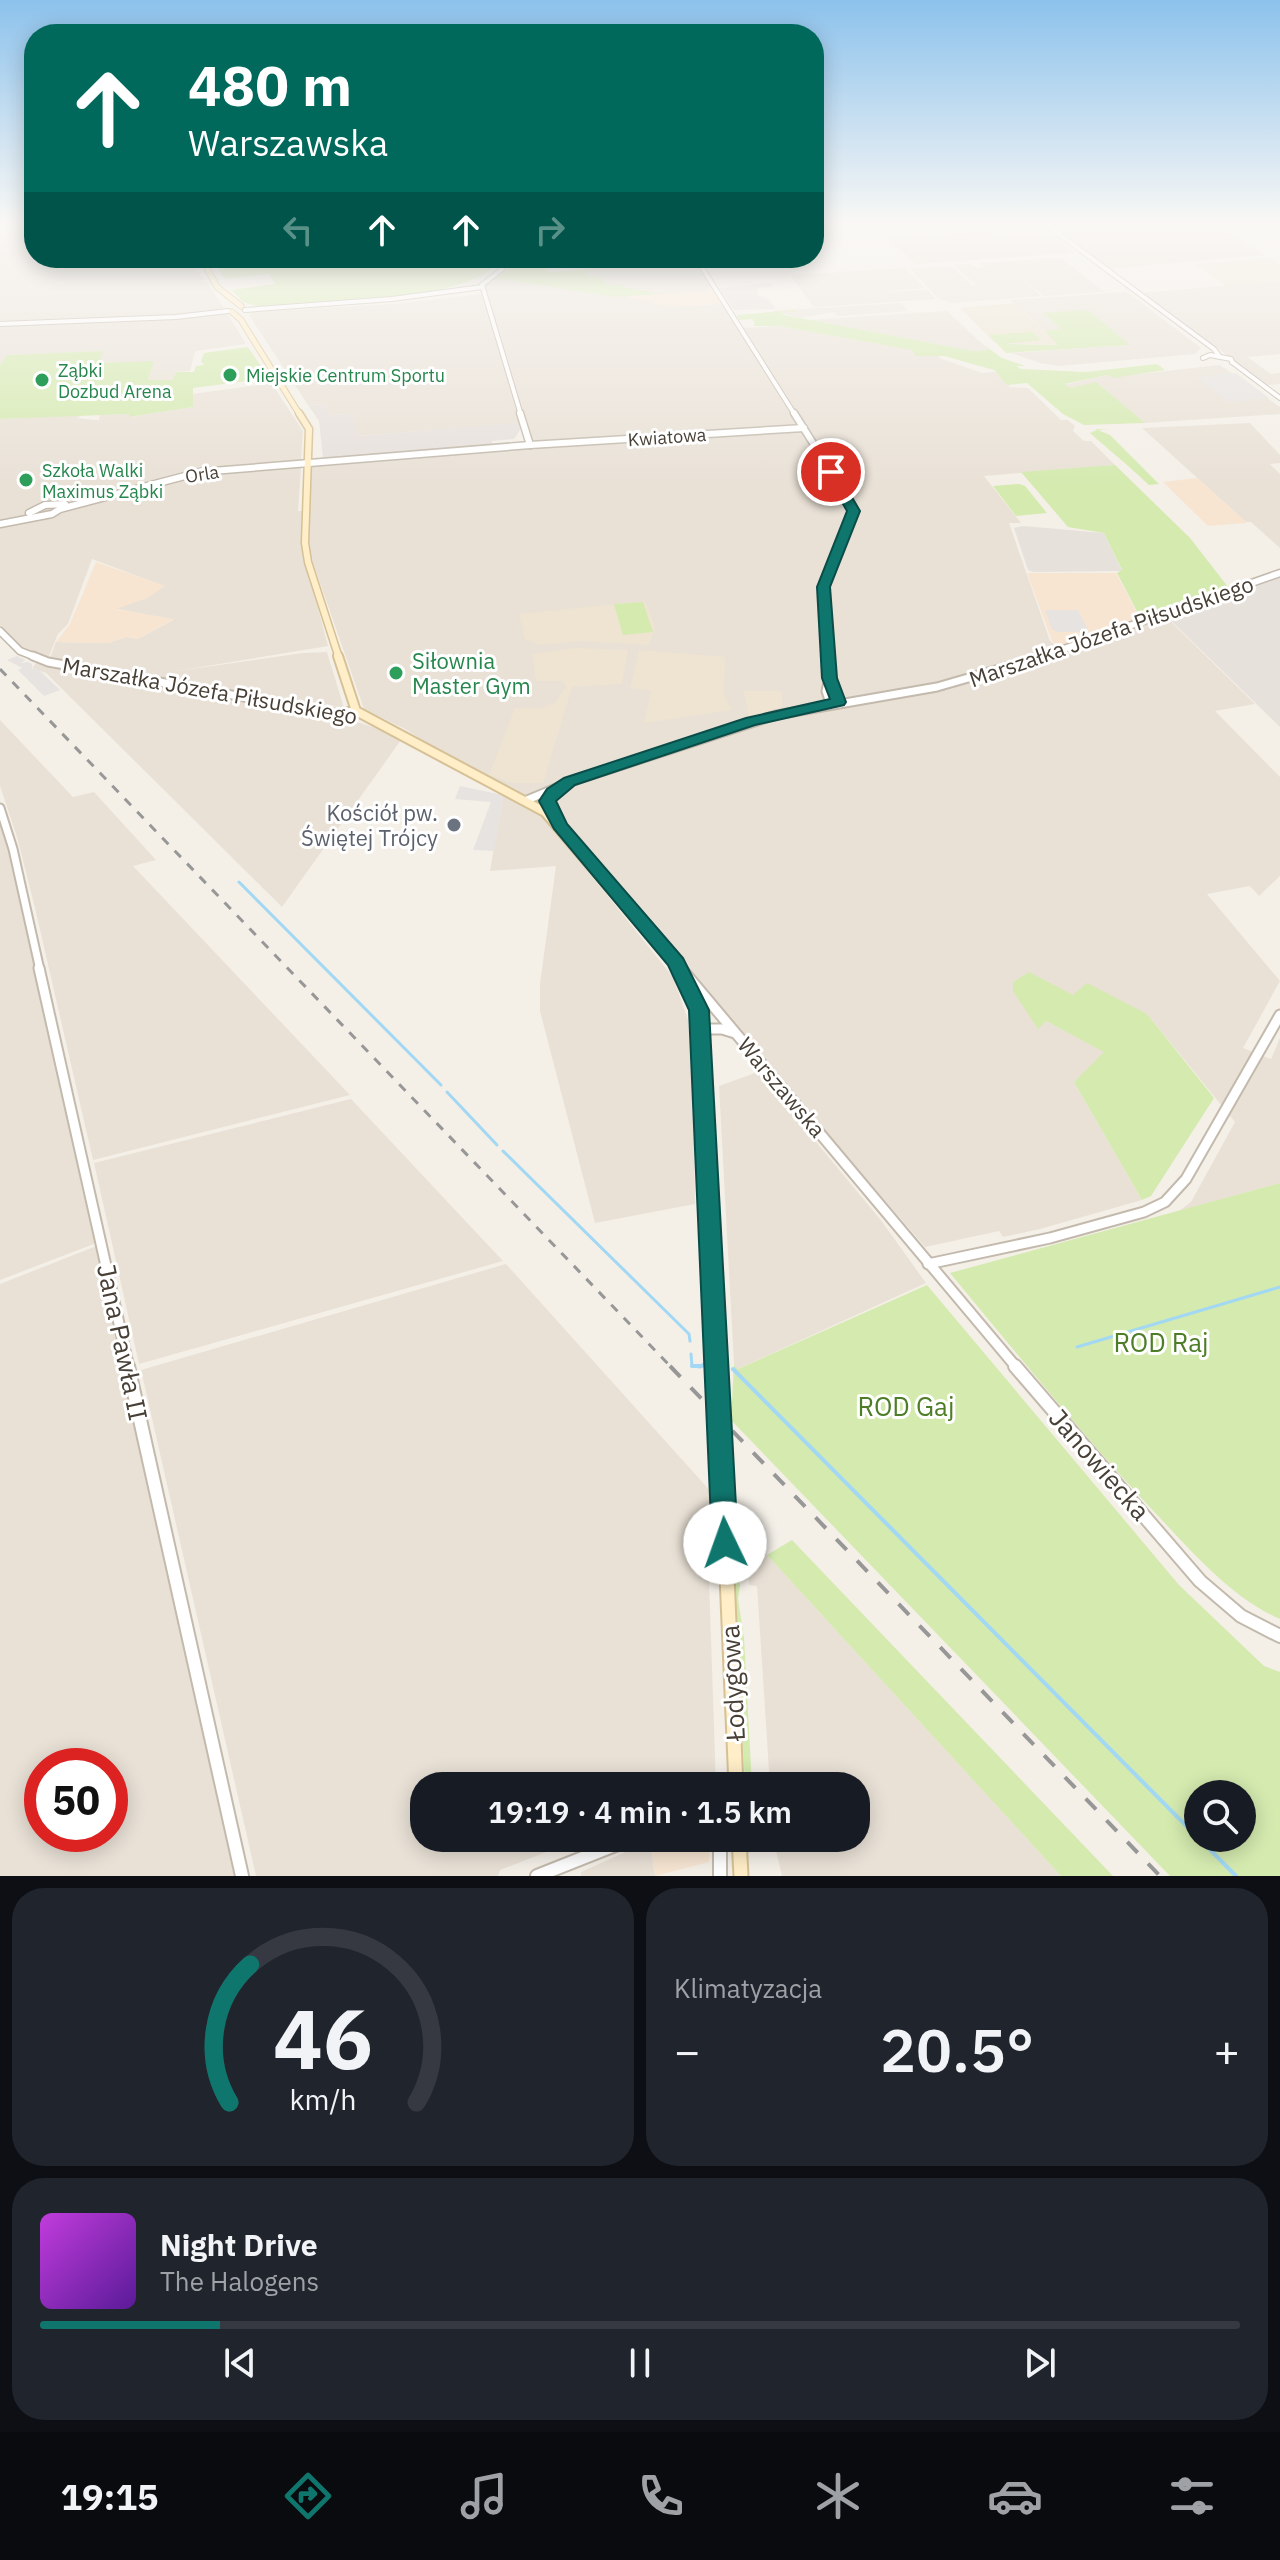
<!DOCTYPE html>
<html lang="pl">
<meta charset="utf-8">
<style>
:root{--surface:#171b24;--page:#20242c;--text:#f1f3f6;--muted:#9ea1a6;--line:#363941;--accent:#0f766e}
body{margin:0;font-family:"IBM Plex Sans",sans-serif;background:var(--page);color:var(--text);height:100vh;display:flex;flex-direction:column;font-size:30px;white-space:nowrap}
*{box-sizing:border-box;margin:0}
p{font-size:26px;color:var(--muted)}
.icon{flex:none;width:44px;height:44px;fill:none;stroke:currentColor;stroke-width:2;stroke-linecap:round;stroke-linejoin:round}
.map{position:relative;height:1876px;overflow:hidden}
.panel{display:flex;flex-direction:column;gap:12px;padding:12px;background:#0d0f14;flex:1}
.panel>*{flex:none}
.guide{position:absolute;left:24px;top:24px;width:800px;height:244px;border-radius:32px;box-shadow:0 4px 20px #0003;background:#00695c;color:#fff;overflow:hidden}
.buttons{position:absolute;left:1184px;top:1780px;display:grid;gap:16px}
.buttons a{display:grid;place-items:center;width:72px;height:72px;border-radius:50%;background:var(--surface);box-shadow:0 4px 20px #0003;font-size:40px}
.speed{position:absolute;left:24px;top:1748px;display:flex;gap:16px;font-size:40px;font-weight:700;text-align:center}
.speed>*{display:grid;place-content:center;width:104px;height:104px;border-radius:50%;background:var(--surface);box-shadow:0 4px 20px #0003;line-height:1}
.speed .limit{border:12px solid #d22;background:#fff;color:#111}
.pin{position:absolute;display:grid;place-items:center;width:68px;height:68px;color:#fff;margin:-34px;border:4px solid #fff;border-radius:50%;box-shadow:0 2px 8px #0007}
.me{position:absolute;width:88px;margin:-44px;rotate:357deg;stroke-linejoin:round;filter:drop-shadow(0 0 6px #0008)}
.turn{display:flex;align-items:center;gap:28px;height:168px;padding:0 32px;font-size:36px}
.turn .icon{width:104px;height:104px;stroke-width:2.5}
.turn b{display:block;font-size:56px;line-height:68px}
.lanes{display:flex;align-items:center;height:76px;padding:0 32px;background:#0003;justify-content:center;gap:40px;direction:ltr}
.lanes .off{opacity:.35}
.big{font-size:60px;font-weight:600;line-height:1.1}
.panel .widget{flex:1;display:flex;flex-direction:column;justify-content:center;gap:12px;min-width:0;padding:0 28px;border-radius:32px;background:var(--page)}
.panel .dial{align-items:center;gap:0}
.dial svg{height:208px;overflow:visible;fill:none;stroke:var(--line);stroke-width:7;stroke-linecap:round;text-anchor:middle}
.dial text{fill:var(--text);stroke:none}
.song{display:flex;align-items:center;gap:24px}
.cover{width:96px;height:96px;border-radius:12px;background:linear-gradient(135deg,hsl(290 70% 55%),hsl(270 70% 35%))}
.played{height:8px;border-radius:4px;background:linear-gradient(90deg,var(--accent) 15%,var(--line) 15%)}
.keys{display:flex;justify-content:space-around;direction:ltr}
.heat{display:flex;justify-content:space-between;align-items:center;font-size:44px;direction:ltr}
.panel .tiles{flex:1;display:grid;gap:12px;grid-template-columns:1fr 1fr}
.widget:last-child{grid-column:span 2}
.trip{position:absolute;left:410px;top:1772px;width:460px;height:80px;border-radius:32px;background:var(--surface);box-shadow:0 4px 20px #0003;font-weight:600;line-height:80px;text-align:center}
.dock{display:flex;height:128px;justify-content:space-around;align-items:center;background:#090b0e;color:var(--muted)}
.dock .icon{width:56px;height:56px}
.dock .on{color:var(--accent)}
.dock b{font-size:36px;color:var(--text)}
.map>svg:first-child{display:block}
</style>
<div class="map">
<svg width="1280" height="1876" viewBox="0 0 1280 1876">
<rect width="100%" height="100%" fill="#f4f0e8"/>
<g fill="#e9e1d6" fill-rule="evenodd">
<polygon points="0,223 34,223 34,258 188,258 197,272 201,272 199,275 205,279 202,281 207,283 224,308 188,318 227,313 246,344 195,351 190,371 176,372 172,380 148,381 153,362 98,363 102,351 7,355 0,365 0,235 29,231 28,226 11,230 0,228"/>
<polygon points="953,223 1035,223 1039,226 989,230 996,235 1053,236 1075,253 915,264 887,238 975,232"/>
<polygon points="1049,223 1212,223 1280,264 1265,255 1106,269"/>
<polygon points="599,258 694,258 713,286 709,287 711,291 662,294 606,284 590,277 585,269 604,268"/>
<polygon points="1061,258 1104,292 1044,296 1022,278 1041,296 953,303 939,299 910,269 951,266 973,286 976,285 954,265 971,264 976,268 985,267 981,263"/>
<polygon points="905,268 925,288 880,292 927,290 936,299 814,307 790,275"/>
<polygon points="490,278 635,297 668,307 721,304 758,357 741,328 779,326 940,355 939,358 982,373 995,372 1010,387 1028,388 1061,420 1068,420 1075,426 1073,431 1084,441 1091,441 1115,465 984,476 1021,523 1009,523 1050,641 1062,650 1164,615 1255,704 1215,711 1280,777 1280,876 1259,896 1250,886 1207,894 1280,981 1243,1048 1271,1059 1280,1038 1280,1183 1179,1211 1191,1202 1235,1122 1147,1014 1073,995 1039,1028 1046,1021 1105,1052 1074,1082 1142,1200 1040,1229 1003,1237 999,1231 925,1247 649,926 546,811 527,799 474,775 407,730 364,709 309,551 310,464 531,447 524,423 356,436 353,414 329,415 325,404 308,405 249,315 255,312 395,304 483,294 476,286"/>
<polygon points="1280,281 1280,354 1247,357 1271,374 1280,373 1280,384 1268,385 1142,293"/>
<polygon points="1127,292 1201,348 1195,354 1058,366 1040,363 1012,353 1129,345 1044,314 1062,330 1045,331 1011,300"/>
<polygon points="901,303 908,311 837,316 834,312 801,318 772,311"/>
<polygon points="947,311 989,350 973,351 809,320"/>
<polygon points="1220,365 1280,407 1280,414 1145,423 1096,383 1070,388 1064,385 1126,371 1131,375"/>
<polygon points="268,384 272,384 303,431 301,460 294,463 301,469 298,511 305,511 304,555 328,646 177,671 303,653 327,652 344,708 151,680 348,719 391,733 401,740 282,907 46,673 32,668 38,661 49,661 56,642 108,643 127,637 138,639 173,620 113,608 147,598 164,586 92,559 68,624 58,634 47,661 17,647 0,630 0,419 78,415 80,417 76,418 95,420 99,420 100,415 130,414 130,417 193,407 192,394"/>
<polygon points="1250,423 1280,455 1280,463 1270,464 1280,474 1280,548 1251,522 1246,522 1142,428"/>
<polygon points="0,720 73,797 94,792 156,860 133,866 350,1095 93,1160 35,908 17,837 0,786"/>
<polygon points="511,793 535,808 549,823 673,977 688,1020 693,1080 695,1204 595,1223 540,1011 540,984 556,866 490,871 503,796"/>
<polygon points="0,813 12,849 99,1242 0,1280"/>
<polygon points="758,1072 880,1219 926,1283 738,1369 734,1364 719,1086"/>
<polygon points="351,1099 503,1261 139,1364 94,1163"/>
<path d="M99 1245 240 1876H0V1284ZM42 1766H110V1834H42Z"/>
<polygon points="506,1264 713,1494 708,1550 716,1786 424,1786 424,1838 582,1838 500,1870 498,1876 256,1876 141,1370"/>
<polygon points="750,1536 767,1555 1061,1876 782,1876 773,1838 856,1838 856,1786 770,1786 757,1586 749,1585 746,1542"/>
<polygon points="650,1841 655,1876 581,1876 581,1872"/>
</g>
<g fill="#f7e5d2">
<polygon points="713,291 721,304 668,307 626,296"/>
<polygon points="1197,478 1246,522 1246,523 1208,526 1163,482"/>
<polygon points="96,562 165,586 147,598 116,609 174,619 138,639 127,637 108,643 56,642 70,624"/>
<polygon points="1027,573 1116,573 1142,622 1062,649 1052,641"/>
<polygon points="657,1838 709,1838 709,1862 655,1876 650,1841"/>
</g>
<g fill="#e7e1dc">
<polygon points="771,283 773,287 757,288 758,295 769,300 776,309 734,310 719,288"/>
<polygon points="325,404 329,415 353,414 357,436 519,423 520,430 514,439 492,441 492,446 323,458 319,421 308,405"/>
<polygon points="1023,526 1104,533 1122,571 1033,572 1028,570 1014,528"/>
<polygon points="1280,576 1280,727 1165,615"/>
</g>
<g fill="#eee4d1">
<polygon points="1270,258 1280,264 1280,281 1226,286 1194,264"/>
<polygon points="1014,303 1060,345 995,343 960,308"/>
<polygon points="645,601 655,627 649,645 581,641 540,645 525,639 519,614"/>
<polygon points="574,648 628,650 622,684 572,687 543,783 513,783 489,775 515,708 541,708 555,703 566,687 563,681 536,681 532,654"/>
<polygon points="639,650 725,657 724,693 731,710 644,723 651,691 630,688"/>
<polygon points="744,691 782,691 782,707 749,717"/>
</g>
<g fill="#d4eaaf" fill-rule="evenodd">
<path d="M211 258H466L495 265C464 302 307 303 258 306L243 302 232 290 275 284 269 274 225 279Z"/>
<polygon points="542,265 549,272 604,268 586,270 590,277 602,276 606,284 617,286 624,283 624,287 662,294 616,297 494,278 505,267 503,272 510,266"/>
<polygon points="795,310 796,312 781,311 784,315 973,351 988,350 984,345 1002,358 1025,366 1016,366 1021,369 1086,372 1157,364 1165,370 1113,378 1108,375 1065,384 1070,388 1096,382 1145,423 1084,425 1063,414 1027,383 1007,385 994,370 944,356 916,356 912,350 779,326 753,326 755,324 752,319 739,320 737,315"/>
<polygon points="1088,310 1130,345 1006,353 989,335 1032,332 1041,340 1004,344 1058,345 1045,331 1061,329 1043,313"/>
<polygon points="248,347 269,378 193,388 193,407 129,417 129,414 0,419 0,365 7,355 103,351 99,363 154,361 148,380 172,380 176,372 194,372 196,366 204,365 201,361 204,353"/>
<path d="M1095 429H1110L1098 430 1110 435 1159 484 1149 485C1127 464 1109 450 1090 433L1097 430Z"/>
<polygon points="1115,465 1190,538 1228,587 1141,619 1117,573 1122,570 1104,533 1068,527 1021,472"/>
<polygon points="1019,484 1025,486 1047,513 1016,516 993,486"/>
<polygon points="643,602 653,632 623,635 614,604"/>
<polygon points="1029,972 1073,995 1087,983 1147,1014 1214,1098 1151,1196 1142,1200 1074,1082 1104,1052 1046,1021 1038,1029 1013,991 1013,982"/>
<path d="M1280 1183V1619C1232 1598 1195 1555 1160 1518 1086 1440 1019 1356 950 1273Z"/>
<path d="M927 1285 1179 1585 1264 1666 1280 1672V1876H1170L731 1420 734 1364 738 1369ZM1198 1794H1242V1838H1198Z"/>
<polygon points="792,1540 1113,1876 1061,1876 767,1555"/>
<polygon points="734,1570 740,1585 738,1599 744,1638 752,1786 745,1785"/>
</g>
<g fill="#e6e3e0">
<polygon points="1236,373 1269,398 1229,402 1197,377"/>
<polygon points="1045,610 1078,610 1089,632 1058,632 1052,629"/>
<polygon points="17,656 25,660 21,663 28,662 32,664 32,669 37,668 60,690 44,696 18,670 22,668 7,660"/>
<polygon points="460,786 503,795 494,851 473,850 491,802 455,799"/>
</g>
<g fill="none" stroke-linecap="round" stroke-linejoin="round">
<g stroke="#a2d8f3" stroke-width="3">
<polyline points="239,882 441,1085"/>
<polyline points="447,1092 497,1145"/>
<polyline points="503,1151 689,1334 690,1341"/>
<polyline points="1077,1347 1280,1287"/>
<polyline points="691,1354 692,1366 700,1367 705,1363"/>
</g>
<g stroke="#a2d8f3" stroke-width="4">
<polyline points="692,1366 702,1366"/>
<polyline points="733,1369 1236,1876"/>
</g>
<defs>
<g id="tertiary-far4">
<polyline points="1044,223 1214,349 1220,357"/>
<polyline points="696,258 795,415"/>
<polyline points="482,285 521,415"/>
<polyline points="482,285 502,269 500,258"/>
<polyline points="245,310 392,299 482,287"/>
<polyline points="0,324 176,317 228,311"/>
<polyline points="1203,358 1210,355 1231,359 1232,362"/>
<polyline points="1232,362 1280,398"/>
</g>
<g id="tertiary-far3">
<polyline points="520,413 530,445"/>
<polyline points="794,413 854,508 824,587 828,658"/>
<polyline points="530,445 804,428"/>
<polyline points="29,513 45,505 65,504"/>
<polyline points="0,524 52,514 60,509 200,472 530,445"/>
<polyline points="0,631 20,651 38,658"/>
<polyline points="1038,658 1280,573"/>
</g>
<g id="tertiary-far2">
<polyline points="33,656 48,662 333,713 356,711"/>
<polyline points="828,656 829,678 838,702"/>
<polyline points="829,678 826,691 830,703"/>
<polyline points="557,789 548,801 560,826"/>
<polyline points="527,800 570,782 776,715 937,687 1044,656"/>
<polyline points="0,808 13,849 40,970"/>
<polyline points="680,966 683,970"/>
</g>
<g id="tertiary-far1">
<polyline points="39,968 129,1368"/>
<polyline points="681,968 1017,1368"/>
<polyline points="701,1029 722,1029 735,1033"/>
<polyline points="928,1264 1050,1238 1144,1212 1165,1202 1186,1179 1280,1015"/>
</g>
<g id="tertiary">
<polyline points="128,1366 242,1876"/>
<polyline points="1015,1366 1200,1581 1241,1616 1280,1636"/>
<polyline points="720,1838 720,1876"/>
<polyline points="537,1876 633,1838"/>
</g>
<g id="secondary-far4">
<polyline points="202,259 217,287 241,306"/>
<polyline points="232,312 241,320 300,415"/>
</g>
<polyline id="secondary-far3" points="299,413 309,429 305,543 308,562 339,658"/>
<polyline id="secondary-far2" points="338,656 356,711 545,812 680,970"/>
<polyline id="secondary-far1" points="679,968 699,1010 718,1368"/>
<g id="secondary">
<polyline points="718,1366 736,1786"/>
<polyline points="739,1838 741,1876"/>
</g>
</defs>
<use href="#tertiary-far4" stroke="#c3baad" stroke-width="6"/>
<use href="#tertiary-far3" stroke="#c3baad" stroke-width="9"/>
<use href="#tertiary-far2" stroke="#c3baad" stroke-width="11"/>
<use href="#tertiary-far1" stroke="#c3baad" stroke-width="13"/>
<use href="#tertiary" stroke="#c3baad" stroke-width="16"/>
<use href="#secondary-far4" stroke="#d6c196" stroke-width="7"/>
<use href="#secondary-far3" stroke="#d6c196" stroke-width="9"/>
<use href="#secondary-far2" stroke="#d6c196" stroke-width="12"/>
<use href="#secondary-far1" stroke="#d6c196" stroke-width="14"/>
<use href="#secondary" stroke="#d6c196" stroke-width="17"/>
<use href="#tertiary-far4" stroke="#fff" stroke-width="4"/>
<use href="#tertiary-far3" stroke="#fff" stroke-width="6"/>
<use href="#tertiary-far2" stroke="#fff" stroke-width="7"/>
<use href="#tertiary-far1" stroke="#fff" stroke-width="9"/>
<use href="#tertiary" stroke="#fff" stroke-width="12"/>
<use href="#secondary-far4" stroke="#ffeec7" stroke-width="5"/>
<use href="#secondary-far3" stroke="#ffeec7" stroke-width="6"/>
<use href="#secondary-far2" stroke="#ffeec7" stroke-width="8"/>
<use href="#secondary-far1" stroke="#ffeec7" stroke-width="10"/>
<use href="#secondary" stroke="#ffeec7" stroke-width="13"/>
<polyline stroke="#979797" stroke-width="3" stroke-dasharray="9 9" stroke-linecap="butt" points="0,669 672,1368"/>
<polyline stroke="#979797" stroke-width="4" stroke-dasharray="15 15" stroke-linecap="butt" points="670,1366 1160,1876"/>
</g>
<linearGradient id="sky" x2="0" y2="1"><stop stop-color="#8cc2ec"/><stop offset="0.46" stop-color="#faf8f5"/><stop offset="1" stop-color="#faf8f5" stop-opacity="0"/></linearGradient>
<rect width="1280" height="486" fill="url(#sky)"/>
<polygon fill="#0f766e" stroke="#0a4d48" stroke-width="2" points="831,468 837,472 860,511 830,587 837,678 846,702 844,705 755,725 575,785 556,801 567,824 683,958 709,1010 738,1543 735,1551 725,1555 716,1551 712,1543 689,1010 668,965 554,829 539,801 547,789 564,778 746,718 830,699 822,678 817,587 847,511 825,472"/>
<g fill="#2e9e5b" stroke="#fff" stroke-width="3">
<circle cx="230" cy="375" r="8"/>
<circle cx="42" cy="380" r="8"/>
<circle cx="26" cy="480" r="8"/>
<circle cx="396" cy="673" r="8"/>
</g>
<circle fill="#6b7280" stroke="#fff" stroke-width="3" cx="454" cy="825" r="8"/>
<g text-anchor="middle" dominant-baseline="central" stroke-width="6" stroke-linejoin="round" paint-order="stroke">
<g font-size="18" fill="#27864d" stroke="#fff" text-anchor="start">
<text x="58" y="370">Ząbki<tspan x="58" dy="21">Dozbud Arena</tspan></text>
<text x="246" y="375">Miejskie Centrum Sportu</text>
<text x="42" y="470">Szkoła Walki<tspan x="42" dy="21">Maximus Ząbki</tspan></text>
</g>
<g font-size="18" fill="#484036" stroke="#fff">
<text transform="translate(667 437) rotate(-4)">Kwiatowa</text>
<text transform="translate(202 474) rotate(-9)">Orla</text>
</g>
<g font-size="22" fill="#484036" stroke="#fff">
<text transform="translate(1111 631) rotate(-19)">Marszałka Józefa Piłsudskiego</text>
<text transform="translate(210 690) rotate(10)">Marszałka Józefa Piłsudskiego</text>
<text transform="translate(782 1087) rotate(50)">Warszawska</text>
</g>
<g font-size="22" fill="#27864d" stroke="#fff" text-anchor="start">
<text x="412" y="660">Siłownia<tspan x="412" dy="25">Master Gym</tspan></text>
</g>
<g font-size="22" fill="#5b616d" stroke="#fff" text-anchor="end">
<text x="438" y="812">Kościół pw.<tspan x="438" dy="25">Świętej Trójcy</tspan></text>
</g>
<g font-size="26" fill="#484036" stroke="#fff">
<text transform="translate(123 1342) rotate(78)">Jana Pawła II</text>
<text transform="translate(1100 1464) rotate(49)">Janowiecka</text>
<text transform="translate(732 1683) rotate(-93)">Łodygowa</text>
</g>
<g font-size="26" fill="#4d7d26" stroke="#fff">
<text x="1161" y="1342">ROD Raj</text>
<text x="906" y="1406">ROD Gaj</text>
</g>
</g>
</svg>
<div class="buttons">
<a><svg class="icon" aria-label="search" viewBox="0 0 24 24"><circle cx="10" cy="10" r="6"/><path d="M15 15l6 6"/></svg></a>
</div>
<div class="speed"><div class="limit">50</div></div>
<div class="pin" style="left:831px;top:472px;background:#d93025"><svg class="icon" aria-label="arrive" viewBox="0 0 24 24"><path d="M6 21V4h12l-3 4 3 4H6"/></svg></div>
<svg class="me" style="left:725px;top:1543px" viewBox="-20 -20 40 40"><circle r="19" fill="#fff"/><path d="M0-13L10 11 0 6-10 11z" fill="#0f766e"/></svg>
<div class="trip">19:19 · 4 min · 1.5 km</div>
<div class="guide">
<div class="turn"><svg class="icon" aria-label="ahead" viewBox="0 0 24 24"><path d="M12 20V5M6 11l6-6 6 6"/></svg><div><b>480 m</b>Warszawska</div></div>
<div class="lanes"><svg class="icon off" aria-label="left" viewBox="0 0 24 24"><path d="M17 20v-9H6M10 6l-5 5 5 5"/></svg><svg class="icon" aria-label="ahead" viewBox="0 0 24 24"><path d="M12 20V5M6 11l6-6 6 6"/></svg><svg class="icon" aria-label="ahead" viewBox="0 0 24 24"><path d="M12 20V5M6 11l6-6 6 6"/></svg><svg class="icon off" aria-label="right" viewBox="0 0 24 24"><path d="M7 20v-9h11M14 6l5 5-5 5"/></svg></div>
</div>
</div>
<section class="panel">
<div class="tiles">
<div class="widget dial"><svg viewBox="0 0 100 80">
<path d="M14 69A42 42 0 1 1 86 69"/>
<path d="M14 69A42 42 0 0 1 22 16" stroke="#0f766e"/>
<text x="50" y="56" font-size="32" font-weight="700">46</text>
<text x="50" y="72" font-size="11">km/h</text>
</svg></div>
<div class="widget"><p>Klimatyzacja</p>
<div class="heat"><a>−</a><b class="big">20.5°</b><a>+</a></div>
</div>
<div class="widget">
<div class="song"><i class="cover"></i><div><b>Night Drive</b><p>The Halogens</p></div></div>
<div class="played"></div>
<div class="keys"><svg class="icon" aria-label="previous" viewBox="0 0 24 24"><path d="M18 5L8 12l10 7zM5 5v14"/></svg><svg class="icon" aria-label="pause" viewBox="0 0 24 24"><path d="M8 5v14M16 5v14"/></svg><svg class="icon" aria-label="next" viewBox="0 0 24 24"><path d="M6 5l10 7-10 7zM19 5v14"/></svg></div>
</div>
</div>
</section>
<nav class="dock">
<b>19:15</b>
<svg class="icon on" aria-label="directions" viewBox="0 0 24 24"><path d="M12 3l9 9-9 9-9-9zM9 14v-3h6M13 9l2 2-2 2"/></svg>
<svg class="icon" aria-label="music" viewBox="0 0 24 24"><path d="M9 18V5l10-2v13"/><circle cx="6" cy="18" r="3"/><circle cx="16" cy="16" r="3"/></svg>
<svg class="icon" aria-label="phone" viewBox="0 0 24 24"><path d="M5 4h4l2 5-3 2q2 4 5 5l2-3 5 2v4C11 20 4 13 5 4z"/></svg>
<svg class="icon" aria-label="climate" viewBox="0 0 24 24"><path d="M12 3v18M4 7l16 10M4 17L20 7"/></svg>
<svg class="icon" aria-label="car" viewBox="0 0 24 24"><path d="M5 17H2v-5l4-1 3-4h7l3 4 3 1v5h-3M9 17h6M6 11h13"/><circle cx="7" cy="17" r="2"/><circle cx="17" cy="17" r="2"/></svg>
<svg class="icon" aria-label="filters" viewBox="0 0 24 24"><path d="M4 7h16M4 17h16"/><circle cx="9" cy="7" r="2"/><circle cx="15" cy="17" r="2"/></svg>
</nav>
